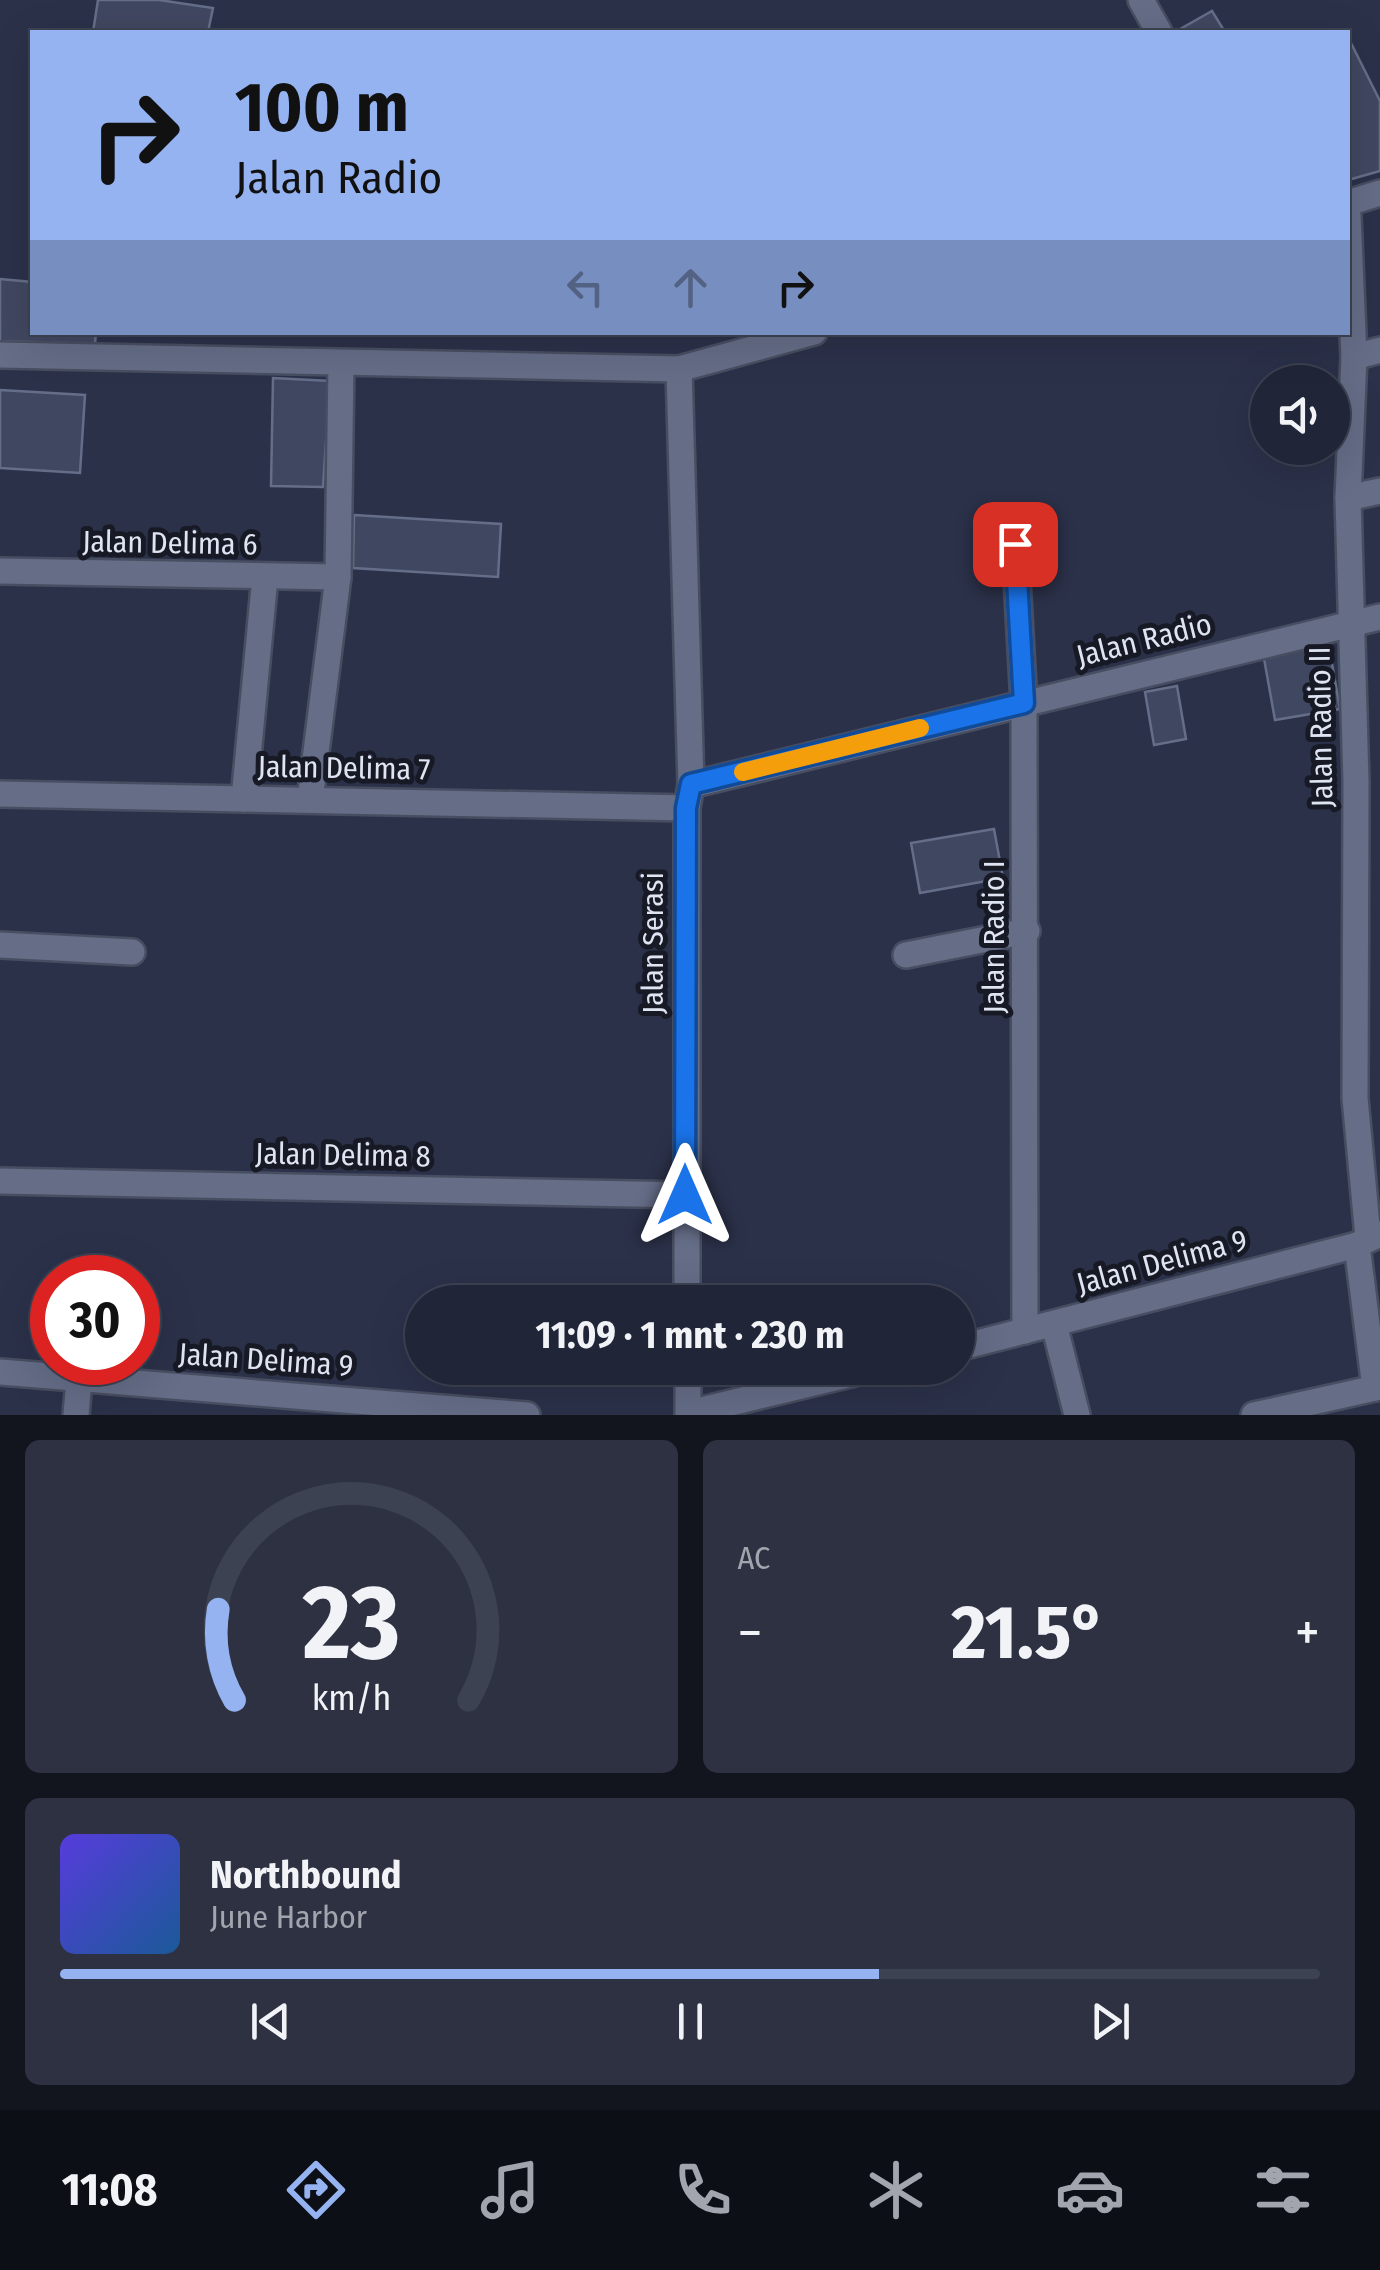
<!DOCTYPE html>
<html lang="id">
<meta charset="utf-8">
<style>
:root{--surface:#202537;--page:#2d3142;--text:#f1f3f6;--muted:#a2a5ad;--line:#3d4252;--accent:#95b2f1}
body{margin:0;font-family:"Fira Sans Condensed",sans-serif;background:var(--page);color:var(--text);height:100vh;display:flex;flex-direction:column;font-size:38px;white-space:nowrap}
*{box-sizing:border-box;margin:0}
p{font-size:32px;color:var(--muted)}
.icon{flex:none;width:55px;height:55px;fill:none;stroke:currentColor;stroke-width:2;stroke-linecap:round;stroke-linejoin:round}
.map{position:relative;height:1415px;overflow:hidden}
.sheet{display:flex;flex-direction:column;gap:25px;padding:25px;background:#12141e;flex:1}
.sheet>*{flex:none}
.hud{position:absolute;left:30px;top:30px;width:1320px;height:305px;border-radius:0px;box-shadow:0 10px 40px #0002,0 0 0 2px var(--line);background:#95b2f1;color:#111;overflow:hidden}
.controls{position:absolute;left:1250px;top:365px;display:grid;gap:20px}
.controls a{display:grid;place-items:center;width:100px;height:100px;border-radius:50%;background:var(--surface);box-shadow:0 10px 40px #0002,0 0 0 2px var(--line);font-size:50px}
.speed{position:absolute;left:30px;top:1255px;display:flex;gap:20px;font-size:50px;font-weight:700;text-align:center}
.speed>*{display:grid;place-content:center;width:130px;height:130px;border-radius:50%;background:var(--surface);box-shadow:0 10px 40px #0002,0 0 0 2px var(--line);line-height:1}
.speed .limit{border:15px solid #d22;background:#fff;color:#111}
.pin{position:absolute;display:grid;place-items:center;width:85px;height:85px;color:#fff;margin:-42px;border-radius:20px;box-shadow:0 5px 15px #0006}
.me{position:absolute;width:110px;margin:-55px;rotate:0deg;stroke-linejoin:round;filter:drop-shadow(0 0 8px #0008)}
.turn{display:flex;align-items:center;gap:35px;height:210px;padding:0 40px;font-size:45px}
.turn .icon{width:130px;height:130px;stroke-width:2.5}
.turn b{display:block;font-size:70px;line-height:85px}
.lanes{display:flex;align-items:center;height:95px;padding:0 40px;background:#0003;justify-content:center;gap:50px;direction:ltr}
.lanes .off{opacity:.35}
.big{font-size:75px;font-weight:700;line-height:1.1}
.sheet .widget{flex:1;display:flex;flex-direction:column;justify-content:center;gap:15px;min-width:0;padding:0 35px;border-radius:15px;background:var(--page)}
.sheet .dial{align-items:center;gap:0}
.dial svg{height:260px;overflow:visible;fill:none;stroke:var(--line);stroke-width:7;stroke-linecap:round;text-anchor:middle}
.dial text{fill:var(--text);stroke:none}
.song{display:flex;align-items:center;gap:30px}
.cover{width:120px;height:120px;border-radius:15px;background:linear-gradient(135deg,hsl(250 70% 55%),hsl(210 70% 35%))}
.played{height:10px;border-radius:5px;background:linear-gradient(90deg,var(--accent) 65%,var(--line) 65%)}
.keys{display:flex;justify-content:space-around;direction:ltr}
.heat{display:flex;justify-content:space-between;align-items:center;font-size:55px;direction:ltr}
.sheet .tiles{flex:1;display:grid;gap:25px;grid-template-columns:1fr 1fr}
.widget:last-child{grid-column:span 2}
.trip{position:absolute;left:405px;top:1285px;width:570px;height:100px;border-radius:50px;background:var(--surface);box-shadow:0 10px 40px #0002,0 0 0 2px var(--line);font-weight:700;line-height:100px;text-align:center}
.dock{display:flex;height:160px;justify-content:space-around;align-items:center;background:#0d0f16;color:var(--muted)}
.dock .icon{width:70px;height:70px}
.dock .selected{color:var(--accent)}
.dock b{font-size:45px;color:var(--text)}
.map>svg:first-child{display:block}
</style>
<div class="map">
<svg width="1380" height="1415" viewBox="0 0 1380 1415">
<rect width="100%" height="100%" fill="#2b3149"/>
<g fill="#404760" stroke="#656e88" stroke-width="2.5">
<polygon points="98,0 159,0 213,8 208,32 93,32"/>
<polygon points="1212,11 1225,32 1175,32"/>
<polygon points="1352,45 1380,101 1380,171 1348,180 1348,47"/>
<polygon points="0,279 32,282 32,332 96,332 95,344 0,341"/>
<polygon points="273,378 330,381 323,487 271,486"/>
<polygon points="0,390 85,395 80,473 0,468"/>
<polygon points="354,515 501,524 498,577 353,568"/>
<polygon points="1328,641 1340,709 1275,720 1263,653"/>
<polygon points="1177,686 1186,739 1154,745 1145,692"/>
<polygon points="994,829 1003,878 920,893 911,843"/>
</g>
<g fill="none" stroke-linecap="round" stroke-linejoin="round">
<defs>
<g id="street">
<polyline points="1141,0 1159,32"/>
<polyline points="1348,203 1380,193"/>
<polyline points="1348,215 1354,357 1348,498 1356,782 1355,1098 1368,1237"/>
<polyline points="0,355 679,369 814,332"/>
<polyline points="1354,357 1380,350"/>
<polyline points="679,369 691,785 687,808 687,1302"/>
<polyline points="1348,498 1380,491"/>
<polyline points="1015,544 1024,703 1025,1331"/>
<polyline points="0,571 338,577"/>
<polyline points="691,785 1380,617"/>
<polyline points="0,794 687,808"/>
<polyline points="244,799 265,577"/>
<polyline points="310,800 338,577 341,363"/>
<polyline points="0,945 132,952"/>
<polyline points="906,955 1027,931"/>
<polyline points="0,1181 685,1195"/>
<polyline points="1357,1245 1375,1388"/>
<polyline points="1054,1324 1077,1415"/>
<polyline points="958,1348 1357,1245 1380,1234"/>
<polyline points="688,1368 688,1415"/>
<polyline points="0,1372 527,1415"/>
<polyline points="689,1413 876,1368"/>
<polyline points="76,1415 79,1380"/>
<polyline points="1254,1415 1380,1387"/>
</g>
</defs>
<use href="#street" stroke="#484e61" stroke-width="30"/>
<use href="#street" stroke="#656d87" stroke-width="25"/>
</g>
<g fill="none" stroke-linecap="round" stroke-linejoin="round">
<defs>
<polyline id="route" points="685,1195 686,808 691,784 1024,703 1015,544"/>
</defs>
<use href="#route" stroke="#114b97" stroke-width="25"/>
<use href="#route" stroke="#1a73e8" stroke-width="18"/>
<polyline stroke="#f59e0b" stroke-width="18" points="743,772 920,728"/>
</g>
<g text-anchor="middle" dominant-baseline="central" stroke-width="10" stroke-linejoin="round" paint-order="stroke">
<g font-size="30" fill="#dfe4f3" stroke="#171a25">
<text transform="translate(170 543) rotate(1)">Jalan Delima 6</text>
<text transform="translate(1144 640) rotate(-14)">Jalan Radio</text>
<text transform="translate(1321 727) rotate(-91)">Jalan Radio II</text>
<text transform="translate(344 768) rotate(1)">Jalan Delima 7</text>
<text transform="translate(994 937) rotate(-90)">Jalan Radio I</text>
<text transform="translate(653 943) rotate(-90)">Jalan Serasi</text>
<text transform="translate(343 1155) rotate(1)">Jalan Delima 8</text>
<text transform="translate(1162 1262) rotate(-15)">Jalan Delima 9</text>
<text transform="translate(266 1360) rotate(4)">Jalan Delima 9</text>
</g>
</g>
</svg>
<div class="controls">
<a><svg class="icon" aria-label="sound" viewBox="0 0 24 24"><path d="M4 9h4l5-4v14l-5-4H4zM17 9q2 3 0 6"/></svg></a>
</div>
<div class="speed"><div class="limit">30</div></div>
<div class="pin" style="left:1015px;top:544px;background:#d93025"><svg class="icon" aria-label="arrive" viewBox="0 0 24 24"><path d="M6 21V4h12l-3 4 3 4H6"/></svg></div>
<svg class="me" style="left:685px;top:1195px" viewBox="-20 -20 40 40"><path d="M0-17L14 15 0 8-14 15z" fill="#1a73e8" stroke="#fff" stroke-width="4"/></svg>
<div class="trip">11:09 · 1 mnt · 230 m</div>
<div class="hud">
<div class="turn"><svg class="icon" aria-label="right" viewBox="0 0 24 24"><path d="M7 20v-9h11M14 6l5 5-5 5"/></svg><div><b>100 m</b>Jalan Radio</div></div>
<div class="lanes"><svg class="icon off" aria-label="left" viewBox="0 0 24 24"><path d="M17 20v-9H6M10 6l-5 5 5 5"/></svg><svg class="icon off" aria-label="ahead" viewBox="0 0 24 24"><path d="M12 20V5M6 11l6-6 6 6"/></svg><svg class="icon" aria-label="right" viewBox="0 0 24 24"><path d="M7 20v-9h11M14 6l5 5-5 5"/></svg></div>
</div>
</div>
<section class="sheet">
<div class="tiles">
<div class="widget dial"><svg viewBox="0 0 100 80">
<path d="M14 69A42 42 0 1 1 86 69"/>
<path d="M14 69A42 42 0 0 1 9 41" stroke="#95b2f1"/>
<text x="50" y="56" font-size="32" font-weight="700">23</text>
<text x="50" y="72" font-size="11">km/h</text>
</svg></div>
<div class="widget"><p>AC</p>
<div class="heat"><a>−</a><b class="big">21.5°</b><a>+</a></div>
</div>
<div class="widget">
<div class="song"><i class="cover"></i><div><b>Northbound</b><p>June Harbor</p></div></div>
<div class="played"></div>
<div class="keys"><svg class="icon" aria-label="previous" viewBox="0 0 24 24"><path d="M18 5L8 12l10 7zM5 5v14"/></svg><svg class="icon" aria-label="pause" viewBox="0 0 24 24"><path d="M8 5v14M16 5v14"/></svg><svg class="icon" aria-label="next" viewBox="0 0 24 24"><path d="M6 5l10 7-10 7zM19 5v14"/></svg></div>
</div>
</div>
</section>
<nav class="dock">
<b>11:08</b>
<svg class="icon selected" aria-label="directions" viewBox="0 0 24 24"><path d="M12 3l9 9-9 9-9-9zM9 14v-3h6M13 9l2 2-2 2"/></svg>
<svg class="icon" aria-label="music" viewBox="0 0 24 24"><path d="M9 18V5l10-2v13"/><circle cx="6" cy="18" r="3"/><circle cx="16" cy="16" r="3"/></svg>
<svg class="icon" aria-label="phone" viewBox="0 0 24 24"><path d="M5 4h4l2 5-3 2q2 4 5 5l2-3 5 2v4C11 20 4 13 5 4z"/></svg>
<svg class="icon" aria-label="climate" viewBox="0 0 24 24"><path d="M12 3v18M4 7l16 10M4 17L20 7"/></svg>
<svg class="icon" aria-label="car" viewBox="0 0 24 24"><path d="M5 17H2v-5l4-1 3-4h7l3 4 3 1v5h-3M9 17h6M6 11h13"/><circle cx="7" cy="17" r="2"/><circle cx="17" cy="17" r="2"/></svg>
<svg class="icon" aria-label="filters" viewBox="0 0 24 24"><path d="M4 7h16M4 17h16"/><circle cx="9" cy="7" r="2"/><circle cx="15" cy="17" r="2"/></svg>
</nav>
